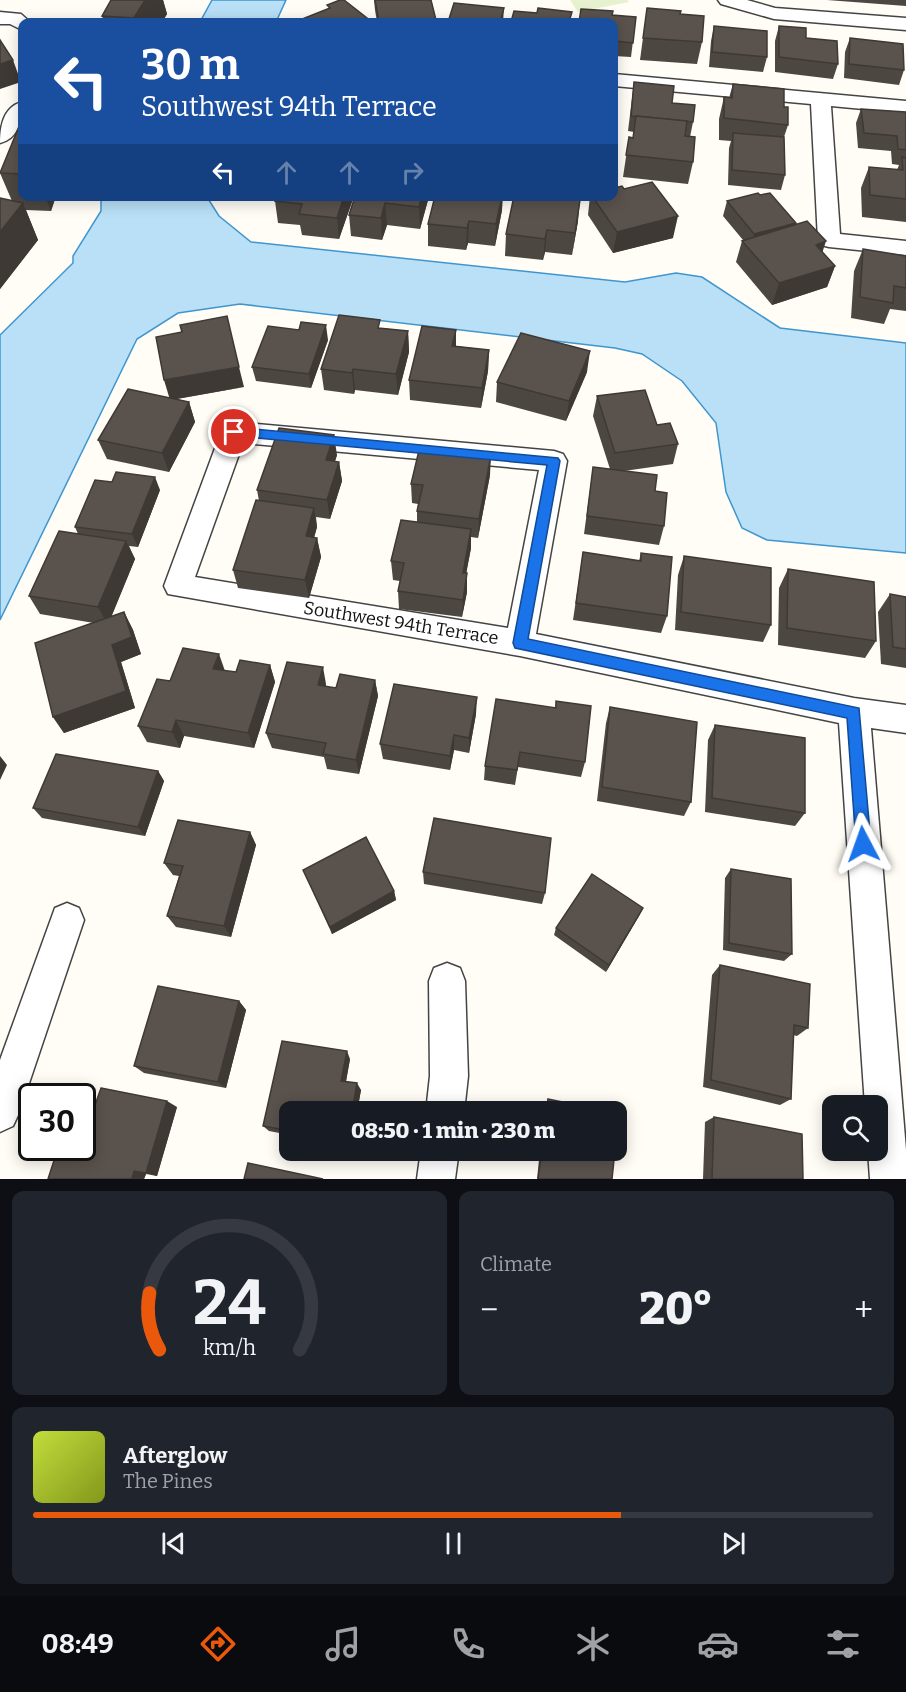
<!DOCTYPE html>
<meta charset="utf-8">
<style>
:root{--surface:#171b24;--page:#20242c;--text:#f1f3f6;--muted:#9ea1a6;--line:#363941;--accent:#ea580c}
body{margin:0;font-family:Bitter,serif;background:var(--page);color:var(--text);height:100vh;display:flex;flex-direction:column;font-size:22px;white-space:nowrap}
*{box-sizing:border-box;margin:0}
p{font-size:20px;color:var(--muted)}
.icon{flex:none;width:33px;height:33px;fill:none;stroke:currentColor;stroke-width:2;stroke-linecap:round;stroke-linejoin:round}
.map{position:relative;height:1179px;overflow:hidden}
.drawer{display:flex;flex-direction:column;gap:12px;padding:12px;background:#0d0f14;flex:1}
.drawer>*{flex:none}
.hud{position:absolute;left:18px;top:18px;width:600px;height:183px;border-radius:12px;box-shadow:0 3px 15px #0003;background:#1a4fa0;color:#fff;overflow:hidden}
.tools{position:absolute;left:822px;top:1095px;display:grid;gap:12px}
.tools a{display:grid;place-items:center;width:66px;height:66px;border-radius:12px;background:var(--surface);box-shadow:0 3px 15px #0003;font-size:30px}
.speed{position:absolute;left:18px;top:1083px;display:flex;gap:12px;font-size:30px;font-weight:700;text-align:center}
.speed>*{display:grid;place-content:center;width:78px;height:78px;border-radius:50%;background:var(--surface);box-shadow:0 3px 15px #0003;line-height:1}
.speed .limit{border:3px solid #111;border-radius:9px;background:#fff;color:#111}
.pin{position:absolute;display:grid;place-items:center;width:51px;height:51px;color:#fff;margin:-26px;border:3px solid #fff;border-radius:50%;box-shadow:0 2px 6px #0007}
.me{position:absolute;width:66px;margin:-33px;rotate:356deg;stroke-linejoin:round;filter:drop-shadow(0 0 4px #0008)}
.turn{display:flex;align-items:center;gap:21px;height:126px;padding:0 24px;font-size:27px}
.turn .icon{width:78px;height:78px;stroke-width:2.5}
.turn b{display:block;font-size:42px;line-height:51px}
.lanes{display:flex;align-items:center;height:57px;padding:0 24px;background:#0003;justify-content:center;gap:30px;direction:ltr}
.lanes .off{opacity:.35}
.big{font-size:45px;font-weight:800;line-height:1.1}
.drawer .tile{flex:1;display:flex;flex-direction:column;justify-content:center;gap:9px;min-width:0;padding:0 21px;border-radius:12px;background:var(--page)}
.drawer .dial{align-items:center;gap:0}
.dial svg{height:156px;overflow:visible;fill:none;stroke:var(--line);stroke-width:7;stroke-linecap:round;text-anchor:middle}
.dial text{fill:var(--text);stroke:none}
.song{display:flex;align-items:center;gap:18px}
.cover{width:72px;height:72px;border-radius:9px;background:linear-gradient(135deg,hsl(70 70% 55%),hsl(70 70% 35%))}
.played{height:6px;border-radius:3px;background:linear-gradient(90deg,var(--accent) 70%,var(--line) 70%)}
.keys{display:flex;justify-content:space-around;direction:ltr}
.heat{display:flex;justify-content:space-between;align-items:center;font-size:33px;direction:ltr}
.drawer .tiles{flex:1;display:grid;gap:12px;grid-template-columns:1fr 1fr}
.tile:last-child{grid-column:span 2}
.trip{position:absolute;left:279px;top:1101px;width:348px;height:60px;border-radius:12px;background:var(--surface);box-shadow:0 3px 15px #0003;font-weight:800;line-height:60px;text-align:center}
.tab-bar{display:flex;height:96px;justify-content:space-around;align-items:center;background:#090b0e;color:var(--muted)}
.tab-bar .icon{width:42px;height:42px}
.tab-bar .current{color:var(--accent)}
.tab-bar b{font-size:27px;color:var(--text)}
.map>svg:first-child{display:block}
</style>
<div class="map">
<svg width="906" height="1179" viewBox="0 0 906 1179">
<rect width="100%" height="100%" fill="#fffdf5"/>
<polygon fill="#e6f2cf" points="570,0 627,0 629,2 578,12"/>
<g fill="#b9e0f7" stroke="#3f96cf" stroke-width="1.5">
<polygon points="212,0 286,0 276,22 200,22"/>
<polygon points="103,197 207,197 219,216 251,242 625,282 676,273 702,277 780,328 906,343 906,553 767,540 742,528 726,492 716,423 682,381 642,354 615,348 240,304 178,313 137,339 0,620 0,335 73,263 73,256 101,211 101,201"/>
</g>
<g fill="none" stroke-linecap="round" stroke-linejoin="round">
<defs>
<g id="minor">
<polygon points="718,0 747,0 775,8 906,18 906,30 774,19 721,4"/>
<polygon points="0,12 21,14 30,22 22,22 22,30 10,24 0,24"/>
<polygon points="614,74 906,101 906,113 831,106 840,234 906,241 906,255 829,247 821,245 818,240 811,104 614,86"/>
<path d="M22 102C24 118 18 139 0 143 0 127 3 107 22 102Z"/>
<path d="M234 422 554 451 563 454 567 461 536 634 854 698 906 705V733L871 728 906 1150V1179H870L868 1150H878V1106H865L839 723 520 656 168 594 164 586 221 432 225 425ZM243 443 539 470 508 628 195 577Z"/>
<polygon points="67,903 79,908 84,920 19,1113 13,1126 0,1132 0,1060 55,908"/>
<polygon points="447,963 460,968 465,981 468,1076 464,1112 426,1112 430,1076 429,981 434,968"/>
<polygon points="421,1150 459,1150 455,1179 417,1179"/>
</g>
</defs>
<use href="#minor" stroke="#444" stroke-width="3"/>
<use href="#minor" fill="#fff" fill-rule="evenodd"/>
</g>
<g fill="#4d4742">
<polygon points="111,0 163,0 167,14 162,22 104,22 102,16"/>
<polygon points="374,0 431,0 436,22 377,22 375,10"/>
<polygon points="827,0 906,0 906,6"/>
<polygon points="647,8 680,14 702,42 697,64 640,60"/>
<polygon points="612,15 636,17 631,57 614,56 614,22"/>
<polygon points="714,26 767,57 763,72 709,67 711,41"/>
<polygon points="779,26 838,64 833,79 775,72 775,41"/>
<polygon points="850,38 904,70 899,85 844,78 845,52"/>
<polygon points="634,82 672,103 693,122 690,137 693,162 688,184 623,177 629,137 633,138 634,132 628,131"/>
<polygon points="733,84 784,107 788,125 784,137 785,175 781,190 728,185 729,148 731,141 719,140 719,119 724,97 729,98"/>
<polygon points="861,109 906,112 906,222 862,217 861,188 869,167 897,170 899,165 892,164 891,151 858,148 856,123"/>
<polygon points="22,119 22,196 56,196 51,211 26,210 38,240 0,289 0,198 12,201 0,173"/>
<polygon points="760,195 795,225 835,266 827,287 772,305 736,262 742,241 743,240 723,216 727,201"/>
<polygon points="354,196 339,239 302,235 300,225 278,223 275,201"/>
<polygon points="355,196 428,196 428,200 420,229 387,225 382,240 351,236 349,215"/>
<polygon points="590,196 614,196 673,238 613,253 588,215"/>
<polygon points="502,210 495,246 468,243 466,250 428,246 428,224"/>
<polygon points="578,221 572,255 545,252 543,260 505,256 506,234"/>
<polygon points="863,249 906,256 906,311 890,309 884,324 851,318 854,271"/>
<polygon points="381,328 408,331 409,352 398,395 355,390 354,394 324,390 321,369"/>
<polygon points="456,330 456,346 489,350 488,371 481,408 410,400 409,380"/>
<polygon points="328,340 311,388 256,381 252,367"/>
<polygon points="587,372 566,421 496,402 497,382"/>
<polygon points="244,387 177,399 189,402 195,422 169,472 107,459 98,440 169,398"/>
<polygon points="597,396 657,425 678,444 673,464 624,471 655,491 664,526 659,545 584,534 593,467 610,469 593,416"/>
<polygon points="337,455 335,461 339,462 342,481 330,519 316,517 317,527 314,538 317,538 321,557 309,598 238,588 233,570 259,501 257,490"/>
<polygon points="490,475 478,538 471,537 471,548 466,573 467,592 462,617 399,609 398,591 400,581 393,580 391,561 417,522 417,511 418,504 412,503 411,484"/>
<polygon points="160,490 138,547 129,546 135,559 111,617 124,612 133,630 141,654 121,662 135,708 64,733 53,717 94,623 40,614 29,596 78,534 75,527"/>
<polygon points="583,552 639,561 641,553 667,616 661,633 573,620"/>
<polygon points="684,556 771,625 763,642 675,630 678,575"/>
<polygon points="788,569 876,641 865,658 778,645 779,588"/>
<polygon points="890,594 906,597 906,668 881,664 878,612"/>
<polygon points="270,665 275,682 254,748 184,736 180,748 147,742 138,726 170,681 225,671 236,672"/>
<polygon points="375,680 378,696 359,774 327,769 324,757 272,748 266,733 326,684 326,687 336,688"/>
<polygon points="556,701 585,762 581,777 518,767 515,785 484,780 485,766 555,708"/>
<polygon points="610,707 691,802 684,816 597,801 606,723"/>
<polygon points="476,714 469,753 454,750 450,770 383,759 380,744"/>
<polygon points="715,725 805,813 795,826 705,812 708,740"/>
<polygon points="158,771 164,781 145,836 42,818 33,808"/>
<polygon points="250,832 256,845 231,937 176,927 167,916 179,876 173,875 164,863"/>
<polygon points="731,869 792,954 784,961 723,950 725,878"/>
<polygon points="303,870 394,891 396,900 332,934"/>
<polygon points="423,872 545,893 542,904 424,884"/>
<polygon points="643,908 606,972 554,935 556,928"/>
<polygon points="720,965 808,1028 797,1036 793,1035 791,1099 780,1105 703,1087 712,975"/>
<polygon points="239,1001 246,1010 226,1088 144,1073 134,1066"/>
<polygon points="350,1059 346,1081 361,1090 357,1112 290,1112 290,1135 269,1131 263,1126"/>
<polygon points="548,1099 611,1112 545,1112 546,1103"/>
<polygon points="177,1107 157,1176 146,1174 144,1179 48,1179 80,1151"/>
<polygon points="714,1117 803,1179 703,1179 705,1122"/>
<polygon points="540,1150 615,1150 612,1179 537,1179"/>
</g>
<g fill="#3f3936">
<polygon points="144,0 163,0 167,14 162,22 135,22 134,18"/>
<polygon points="504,8 503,22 500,22"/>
<polygon points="367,18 368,22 355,22"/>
<polygon points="13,60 21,82 0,89 0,64"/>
<polygon points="45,196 56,196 51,211"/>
<polygon points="344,196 354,196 339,239 337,218"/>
<polygon points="422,196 428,196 428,200 420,229 419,207"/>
<polygon points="502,196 503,196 502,210 495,246 496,224"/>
<polygon points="580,200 578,221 572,255 575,233"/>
<polygon points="23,203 38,240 0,289 0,232"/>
<polygon points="385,203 387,225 382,240 381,218"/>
<polygon points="678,216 673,238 613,253 617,232"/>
<polygon points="469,221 468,243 466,250 467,228"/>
<polygon points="796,223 791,238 749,249 754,234"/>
<polygon points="547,230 545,252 543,260 545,239"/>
<polygon points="826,241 819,263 816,245"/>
<polygon points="835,266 827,287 772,305 779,283"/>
<polygon points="326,325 328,340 311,388 309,374"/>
<polygon points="456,330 456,350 452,346"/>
<polygon points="408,331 409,352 398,395 396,374"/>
<polygon points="489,350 488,371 481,408 482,388"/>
<polygon points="590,351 587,372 566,421 569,401"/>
<polygon points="239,367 244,387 170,400 164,380"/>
<polygon points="353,369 355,390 354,394 352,373"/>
<polygon points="189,402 195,422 169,472 162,453"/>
<polygon points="334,435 337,455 329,480 326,460"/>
<polygon points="491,455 490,475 478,538 479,519"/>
<polygon points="339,462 342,481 330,519 327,500"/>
<polygon points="155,477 160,490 138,547 132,534"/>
<polygon points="314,508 317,527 309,555 306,536"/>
<polygon points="471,529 471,548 463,591 463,573"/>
<polygon points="317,538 321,557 309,598 305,580"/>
<polygon points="126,541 135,559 108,625 98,607"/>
<polygon points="467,573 467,592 462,617 463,600"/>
<polygon points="124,612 133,630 141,654 121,662 135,708 64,733 53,717 112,645"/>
<polygon points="219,654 225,671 213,669"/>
<polygon points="270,665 275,682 254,748 248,733"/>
<polygon points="323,667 326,684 322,702 318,685"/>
<polygon points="375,680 378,696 359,774 356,760"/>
<polygon points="477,697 476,714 469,753 469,738"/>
<polygon points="176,720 184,736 180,748 172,732"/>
<polygon points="454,735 454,750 450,770 450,756"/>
<polygon points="0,756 7,765 0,780"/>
<polygon points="158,771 164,781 145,836 138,827"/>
<polygon points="250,832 256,845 231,937 224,926"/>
<polygon points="394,891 396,900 332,934 330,927"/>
<polygon points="643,908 639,916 606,972 609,965"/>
<polygon points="239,1001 246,1010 226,1088 218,1082"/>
<polygon points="347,1051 350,1059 345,1087 341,1081"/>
<polygon points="357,1083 361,1090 357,1112 352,1112"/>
<polygon points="167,1101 177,1107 157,1176 146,1173"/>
<polygon points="134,1171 146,1174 144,1179 132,1179"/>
</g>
<g fill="#5a524d" stroke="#3f3936" stroke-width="1.5">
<polygon points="111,0 145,0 134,18 102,16"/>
<polygon points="340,0 344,0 367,18 355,22 299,22 297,21 330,8 327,5"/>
<polygon points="375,0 431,0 436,20 406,22 379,22"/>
<polygon points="454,3 504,8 500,22 448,22"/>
<polygon points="538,8 572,12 569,22 511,22 514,11 537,13"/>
<polygon points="647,8 681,11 680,14 704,16 702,42 643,38"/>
<polygon points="581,9 613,11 612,15 636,17 633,43 614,41 614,22 579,22"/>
<polygon points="714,26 767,31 767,57 712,52"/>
<polygon points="779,26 806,28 806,38 837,41 838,64 779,57"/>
<polygon points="850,38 903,44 904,70 849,64"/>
<polygon points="0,40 13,60 0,64"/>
<polygon points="634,82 674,86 672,103 695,105 693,122 636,116 636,117 631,116"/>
<polygon points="733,84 784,89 784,107 788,107 788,125 724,118 724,97 732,98"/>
<polygon points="861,109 906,112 906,150 898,149 897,136 864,133"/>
<polygon points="636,116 687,121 685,136 695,137 693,162 626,155 629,137 633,138"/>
<polygon points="22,119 22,174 0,173"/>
<polygon points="733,133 784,137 785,175 732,170"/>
<polygon points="902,157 906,158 906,199 870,195 869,167 903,170"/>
<polygon points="652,182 678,216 617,232 592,196 614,196 614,188 622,186 624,189"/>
<polygon points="758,193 760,195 770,193 796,223 754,234 727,201"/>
<polygon points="277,196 344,196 337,218 299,214 302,204 275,201"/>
<polygon points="355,196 422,196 419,207 385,203 381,218 349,215"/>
<polygon points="435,196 502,196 496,224 469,221 467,228 428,224"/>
<polygon points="514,196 553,196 580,200 575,233 547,230 545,239 506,234"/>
<polygon points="0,198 23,203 0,232"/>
<polygon points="807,221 826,241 816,245 835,266 779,283 742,241"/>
<polygon points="863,249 906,256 906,288 894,286 893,303 860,297"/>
<polygon points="339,315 380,320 378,328 408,331 396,374 353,369 352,373 321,369"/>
<polygon points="227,316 239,367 164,380 156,337 182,332 180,325"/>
<polygon points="301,322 326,325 309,374 252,367 268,326 299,330"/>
<polygon points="422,326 456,330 452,346 489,350 482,388 409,380"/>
<polygon points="521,333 590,351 569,401 497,382"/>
<polygon points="128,389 189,402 162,453 98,440"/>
<polygon points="645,390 657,425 670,423 678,444 615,453 597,396"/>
<polygon points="279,428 334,435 326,460 339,462 327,500 257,490"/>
<polygon points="420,446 491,455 479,519 417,511 423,485 411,484"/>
<polygon points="593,467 657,475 655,491 667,493 664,526 587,516"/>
<polygon points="116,472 155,477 132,534 75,527 95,480 112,482"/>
<polygon points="256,500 314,508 306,536 317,538 305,580 233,570"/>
<polygon points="401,520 471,529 463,573 467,573 463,600 398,591 404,563 391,561"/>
<polygon points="59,531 126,541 98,607 29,596"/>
<polygon points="583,552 641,561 641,553 672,557 667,616 576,603"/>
<polygon points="684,556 771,568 771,625 681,612"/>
<polygon points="788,569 874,582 876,641 787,628"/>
<polygon points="890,594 906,597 906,649 893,647"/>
<polygon points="124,612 132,637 112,645 126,691 53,717 35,643"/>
<polygon points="183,648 219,654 213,669 236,672 240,660 270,665 248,733 176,720 172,732 138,726 157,679 170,681"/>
<polygon points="287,662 323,667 318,685 336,688 340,674 375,680 356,760 323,754 326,743 266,733"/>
<polygon points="394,684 477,697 469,738 454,735 450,756 380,744"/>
<polygon points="496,699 556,708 556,701 591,706 585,762 520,752 517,770 485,766"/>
<polygon points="610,707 697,722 691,802 602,787"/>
<polygon points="715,725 805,738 805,813 712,798"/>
<polygon points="56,754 158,771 138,827 33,808"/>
<polygon points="434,818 551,838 545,893 423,872"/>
<polygon points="178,820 250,832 224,926 167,916 183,866 164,863"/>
<polygon points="366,837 394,891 330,927 303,870"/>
<polygon points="731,869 791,879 792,954 729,943"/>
<polygon points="592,874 643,908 609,965 556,928"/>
<polygon points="720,965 810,984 808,1028 794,1025 791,1099 711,1080"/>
<polygon points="158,986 239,1001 218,1082 134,1066"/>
<polygon points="282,1041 347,1051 341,1081 357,1083 352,1112 290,1112 290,1131 263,1126"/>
<polygon points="101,1088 167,1101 146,1173 134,1171 132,1179 48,1179 58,1148 80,1151 81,1148 82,1148 82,1142"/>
<polygon points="548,1099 611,1112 546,1112"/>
<polygon points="714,1117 802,1134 803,1179 712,1179"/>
<polygon points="542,1150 615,1150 612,1179 538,1179"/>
<polygon points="248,1163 323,1179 244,1179"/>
</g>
<polygon fill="#1a73e8" stroke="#114b97" stroke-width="1.5" points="234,427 558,458 560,461 528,639 859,708 871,844 869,849 863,852 858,849 856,844 847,718 515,648 513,643 547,465 234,436 228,432"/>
<g text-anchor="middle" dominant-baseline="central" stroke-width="6" stroke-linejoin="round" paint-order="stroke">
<g font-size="18" fill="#111" stroke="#fff">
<text transform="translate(401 623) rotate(9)">Southwest 94th Terrace</text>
</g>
</g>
</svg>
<div class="tools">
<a><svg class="icon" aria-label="search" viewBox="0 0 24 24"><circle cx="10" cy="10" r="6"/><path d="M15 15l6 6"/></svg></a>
</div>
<div class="speed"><div class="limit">30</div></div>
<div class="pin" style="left:234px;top:432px;background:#d93025"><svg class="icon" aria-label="arrive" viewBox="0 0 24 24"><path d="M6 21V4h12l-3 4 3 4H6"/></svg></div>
<svg class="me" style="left:863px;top:844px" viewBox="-20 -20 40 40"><path d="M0-17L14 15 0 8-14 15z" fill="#1a73e8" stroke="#fff" stroke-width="4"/></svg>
<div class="trip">08:50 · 1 min · 230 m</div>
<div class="hud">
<div class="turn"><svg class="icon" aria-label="left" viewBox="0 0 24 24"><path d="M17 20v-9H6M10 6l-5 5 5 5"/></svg><div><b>30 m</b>Southwest 94th Terrace</div></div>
<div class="lanes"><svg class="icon" aria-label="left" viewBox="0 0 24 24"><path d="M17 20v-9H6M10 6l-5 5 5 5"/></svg><svg class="icon off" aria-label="ahead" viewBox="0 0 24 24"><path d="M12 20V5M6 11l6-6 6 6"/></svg><svg class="icon off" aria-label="ahead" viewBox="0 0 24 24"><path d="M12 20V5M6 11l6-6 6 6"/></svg><svg class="icon off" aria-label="right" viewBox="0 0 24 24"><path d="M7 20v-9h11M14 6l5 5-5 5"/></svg></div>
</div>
</div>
<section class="drawer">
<div class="tiles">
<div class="tile dial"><svg viewBox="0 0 100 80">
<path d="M14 69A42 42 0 1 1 86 69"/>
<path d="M14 69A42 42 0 0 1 9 40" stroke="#ea580c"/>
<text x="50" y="56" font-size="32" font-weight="700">24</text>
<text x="50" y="72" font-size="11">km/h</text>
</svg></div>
<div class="tile"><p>Climate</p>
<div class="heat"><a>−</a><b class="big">20°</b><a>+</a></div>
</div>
<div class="tile">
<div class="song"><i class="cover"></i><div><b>Afterglow</b><p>The Pines</p></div></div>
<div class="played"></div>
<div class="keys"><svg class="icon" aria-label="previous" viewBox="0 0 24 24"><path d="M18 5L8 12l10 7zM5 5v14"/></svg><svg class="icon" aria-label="pause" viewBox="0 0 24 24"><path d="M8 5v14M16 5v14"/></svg><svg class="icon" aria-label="next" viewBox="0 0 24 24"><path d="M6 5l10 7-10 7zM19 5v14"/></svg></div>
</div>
</div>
</section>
<nav class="tab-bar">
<b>08:49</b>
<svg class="icon current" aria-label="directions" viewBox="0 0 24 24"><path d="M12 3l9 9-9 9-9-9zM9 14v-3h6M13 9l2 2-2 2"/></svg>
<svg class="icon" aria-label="music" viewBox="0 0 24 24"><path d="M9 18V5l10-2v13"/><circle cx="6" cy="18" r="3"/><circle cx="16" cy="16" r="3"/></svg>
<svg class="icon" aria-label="phone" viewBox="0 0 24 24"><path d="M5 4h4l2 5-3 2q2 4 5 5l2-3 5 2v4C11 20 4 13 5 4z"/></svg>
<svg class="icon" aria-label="climate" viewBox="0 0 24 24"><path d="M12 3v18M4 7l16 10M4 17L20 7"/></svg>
<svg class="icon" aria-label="car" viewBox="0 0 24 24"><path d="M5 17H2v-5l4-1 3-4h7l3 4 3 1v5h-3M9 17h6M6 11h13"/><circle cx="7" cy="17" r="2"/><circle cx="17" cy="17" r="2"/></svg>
<svg class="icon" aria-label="filters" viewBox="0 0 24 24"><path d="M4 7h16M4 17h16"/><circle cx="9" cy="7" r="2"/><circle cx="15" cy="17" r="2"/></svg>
</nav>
